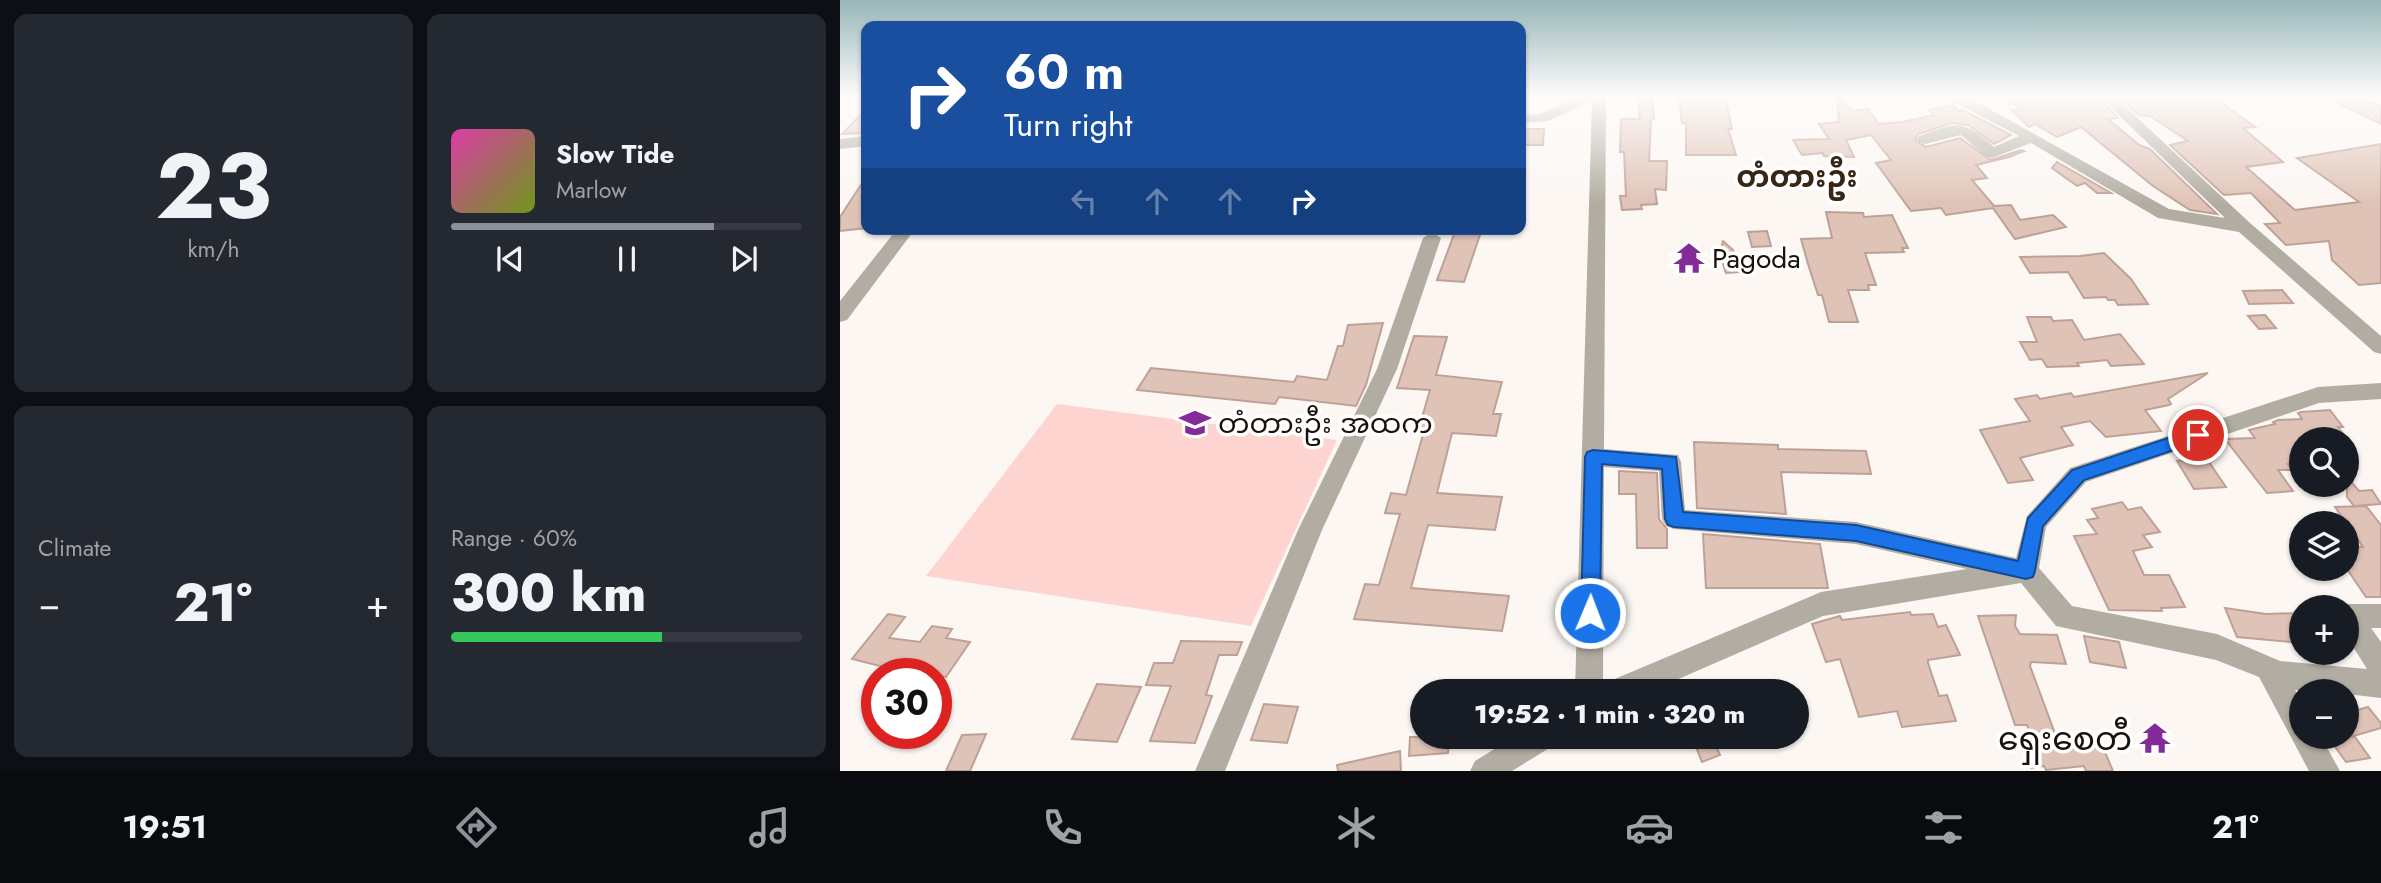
<!DOCTYPE html>
<meta charset="utf-8">
<style>
:root{--surface:#171b24;--page:#242831;--text:#f1f3f6;--muted:#9ea1a6;--line:#363941;--accent:#8c9099}
body{margin:0;font-family:Jost,"Noto Sans Myanmar",sans-serif;background:var(--page);color:var(--text);height:100vh;display:flex;flex-direction:column;font-size:26px;white-space:nowrap}
*{box-sizing:border-box;margin:0}
p{font-size:23px;color:var(--muted)}
.icon{flex:none;width:38px;height:38px;fill:none;stroke:currentColor;stroke-width:2;stroke-linecap:round;stroke-linejoin:round}
.map{position:relative;flex:1;overflow:hidden}
.details{display:flex;flex-direction:column;gap:14px;padding:14px;background:#0d0f14;width:840px}
.details>*{flex:none}
.guide{position:absolute;left:21px;top:21px;width:665px;height:214px;border-radius:14px;box-shadow:0 2px 5px #0004;background:#1a4fa0;color:#fff;overflow:hidden}
.controls{position:absolute;left:1449px;top:427px;display:grid;gap:14px}
.controls a{display:grid;place-items:center;width:70px;height:70px;border-radius:50%;background:var(--surface);box-shadow:0 2px 5px #0004;font-size:35px}
.speed{position:absolute;left:21px;top:658px;display:flex;gap:14px;font-size:35px;font-weight:700;text-align:center}
.speed>*{display:grid;place-content:center;width:91px;height:91px;border-radius:50%;background:var(--surface);box-shadow:0 2px 5px #0004;line-height:1}
.speed .limit{border:10px solid #d22;background:#fff;color:#111}
.pin{position:absolute;display:grid;place-items:center;width:60px;height:60px;color:#fff;margin:-30px;border:4px solid #fff;border-radius:50%;box-shadow:0 2px 7px #0007}
.me{position:absolute;width:77px;margin:-38px;rotate:1deg;stroke-linejoin:round;filter:drop-shadow(0 0 5px #0008)}
.turn{display:flex;align-items:center;gap:24px;height:147px;padding:0 28px;font-size:32px}
.turn .icon{width:91px;height:91px;stroke-width:2.5}
.turn b{display:block;font-size:49px;line-height:60px}
.lanes{display:flex;align-items:center;height:66px;padding:0 28px;background:#0003;justify-content:center;gap:35px;direction:ltr}
.lanes .off{opacity:.35}
.big{font-size:52px;font-weight:800;line-height:1.1}
.details .card{flex:1;display:flex;flex-direction:column;justify-content:center;gap:10px;min-width:0;padding:0 24px;border-radius:14px;background:var(--page)}
.details .dial{align-items:center;gap:0}
.dial b{font-size:91px;line-height:1}
.song{display:flex;align-items:center;gap:21px}
.cover{width:84px;height:84px;border-radius:10px;background:linear-gradient(135deg,hsl(320 70% 55%),hsl(80 70% 35%))}
.played{height:7px;border-radius:4px;background:linear-gradient(90deg,var(--accent) 75%,var(--line) 75%)}
.keys{display:flex;justify-content:space-around;direction:ltr}
.heat{display:flex;justify-content:space-between;align-items:center;font-size:38px;direction:ltr}
.charge{height:10px;border-radius:5px;background:linear-gradient(90deg,#34c759 60%,var(--line) 0)}
.details .tiles{flex:1;display:grid;gap:14px;grid-template-columns:repeat(2,1fr)}
.trip{position:absolute;left:570px;top:679px;width:399px;height:70px;border-radius:35px;background:var(--surface);box-shadow:0 2px 5px #0004;font-weight:800;line-height:70px;text-align:center}
.tabs{display:flex;height:112px;justify-content:space-around;align-items:center;background:#090b0e;color:var(--muted)}
.tabs .icon{width:49px;height:49px}
.tabs .current{color:var(--accent)}
.tabs b{font-size:32px;color:var(--text)}
main{display:flex;flex:1;min-height:0}
.map>svg:first-child{display:block}
</style>
<main>
<section class="details">
<div class="tiles">
<div class="card dial"><b>23</b><p>km/h</p></div>
<div class="card">
<div class="song"><i class="cover"></i><div><b>Slow Tide</b><p>Marlow</p></div></div>
<div class="played"></div>
<div class="keys"><svg class="icon" aria-label="previous" viewBox="0 0 24 24"><path d="M18 5L8 12l10 7zM5 5v14"/></svg><svg class="icon" aria-label="pause" viewBox="0 0 24 24"><path d="M8 5v14M16 5v14"/></svg><svg class="icon" aria-label="next" viewBox="0 0 24 24"><path d="M6 5l10 7-10 7zM19 5v14"/></svg></div>
</div>
<div class="card"><p>Climate</p>
<div class="heat"><a>−</a><b class="big">21°</b><a>+</a></div>
</div>
<div class="card"><p>Range · 60%</p><b class="big">300 km</b><div class="charge"></div></div>
</div>
</section>
<div class="map">
<svg width="1541" height="771" viewBox="0 0 1541 771">
<rect width="100%" height="100%" fill="#fcf7f3"/>
<polygon fill="#fed4d1" points="217,404 497,440 411,626 86,576"/>
<g fill="#e0c3b7" stroke="#bea196" stroke-width="2">
<polygon points="798,96 812,96 814,119 811,119 809,161 827,161 826,190 815,189 817,204 801,205 802,209 782,210 780,196 786,196 784,152 780,152 781,119 800,119"/>
<polygon points="839,96 867,96 869,101 886,101 892,129 888,129 896,155 846,155 846,123 842,123"/>
<polygon points="997,96 1012,111 1028,109 1039,124 1063,122 1094,115 1089,110 1112,105 1119,111 1123,110 1171,135 1154,144 1128,125 1112,123 1078,134 1075,140 1086,147 1120,138 1151,160 1181,150 1184,151 1169,157 1136,165 1147,178 1132,180 1154,206 1171,205 1180,220 1213,215 1226,227 1175,239 1153,208 1106,215 1101,208 1071,211 1036,163 1051,160 1031,135 1006,140 1014,157 984,156 983,153 962,155 953,140 989,139 979,124 999,122"/>
<polygon points="1163,96 1257,96 1278,118 1268,119 1299,145 1310,149 1377,214 1350,210 1313,186 1241,127 1217,137 1195,124 1189,127 1172,110 1182,109"/>
<polygon points="1277,96 1372,96 1415,127 1403,128 1443,162 1406,167 1455,210 1519,202 1457,158 1541,144 1541,283 1519,285 1492,260 1489,241 1446,245 1425,224 1440,223 1411,193 1384,195 1330,145 1348,141 1310,116 1299,115"/>
<polygon points="1514,96 1541,106 1541,124 1498,103"/>
<polygon points="26,109 26,133 2,134"/>
<polygon points="681,129 704,129 703,145 681,145"/>
<polygon points="1217,162 1271,193 1257,193 1245,183 1237,186 1212,168"/>
<polygon points="26,177 26,228 0,231 0,217"/>
<polygon points="986,212 1023,213 1024,217 1052,215 1068,248 1062,248 1064,252 1025,253 1036,285 1028,285 1029,290 1008,290 1018,322 989,322 982,295 978,295 968,264 961,239 992,238"/>
<polygon points="616,229 642,229 624,282 597,280"/>
<polygon points="927,231 931,246 912,247 908,232"/>
<polygon points="883,241 893,250 899,272 886,273 882,261 878,261"/>
<polygon points="1264,253 1291,279 1308,304 1278,305 1275,300 1268,300 1266,297 1244,298 1228,272 1190,273 1180,257 1240,256"/>
<polygon points="1442,290 1453,303 1409,304 1403,291"/>
<polygon points="1425,315 1436,328 1419,329 1408,316"/>
<polygon points="1187,317 1211,317 1213,321 1232,320 1244,340 1280,334 1304,364 1271,366 1267,360 1237,363 1239,366 1207,367 1202,359 1190,360 1180,342 1197,342"/>
<polygon points="543,323 526,385 516,406 439,397 435,404 297,390 311,368 454,382 457,376 487,380 498,346 503,346 508,325"/>
<polygon points="574,336 607,337 596,375 662,382 653,414 661,414 656,436 612,433 597,493 662,497 655,530 588,525 571,588 669,596 662,631 514,619 525,584 539,585 560,514 545,513 551,493 566,495 584,431 578,431 590,390 557,388"/>
<polygon points="1368,373 1328,399 1331,404 1329,405 1305,410 1321,431 1266,437 1250,421 1221,427 1233,445 1180,458 1193,480 1168,483 1140,430 1190,421 1175,399 1197,395 1200,399 1231,393 1234,397"/>
<polygon points="1490,410 1503,427 1498,427 1507,439 1461,439 1461,463 1448,464 1452,470 1438,470 1453,491 1427,493 1385,439 1415,438 1409,430 1435,424 1433,422 1438,420 1462,419 1458,413 1461,412"/>
<polygon points="854,442 938,445 938,449 1026,451 1031,474 941,472 946,514 857,508"/>
<polygon points="1367,459 1386,487 1354,489 1337,461"/>
<polygon points="779,471 817,473 819,519 827,529 827,548 797,548 796,494 779,494"/>
<polygon points="1507,477 1519,491 1532,490 1541,504 1514,506 1507,497"/>
<polygon points="1282,502 1288,510 1301,507 1320,532 1303,535 1312,547 1293,551 1304,575 1329,575 1345,607 1321,608 1322,611 1269,610 1234,536 1257,534 1247,520 1258,518 1252,509"/>
<polygon points="1526,506 1541,525 1541,597 1526,597 1507,569 1507,547 1523,547 1495,507"/>
<polygon points="863,534 980,544 988,588 866,588"/>
<polygon points="1385,608 1426,614 1461,613 1461,643 1397,637"/>
<polygon points="1070,612 1071,615 1093,614 1098,627 1106,625 1120,655 1088,660 1088,663 1099,696 1107,695 1116,721 1062,727 1057,711 1019,717 1000,659 986,662 972,624 1000,616 1002,620"/>
<polygon points="48,614 65,617 49,638 80,642 92,626 112,629 106,638 130,642 106,677 44,667 12,659"/>
<polygon points="1176,615 1175,626 1180,634 1217,635 1226,664 1191,662 1190,666 1220,747 1262,745 1273,771 1246,771 1244,766 1206,770 1204,766 1191,768 1184,752 1197,750 1187,725 1175,725 1138,616"/>
<polygon points="1244,636 1279,642 1286,668 1250,662"/>
<polygon points="341,641 402,642 397,655 379,655 366,695 372,696 355,743 310,741 331,686 306,685 314,663 333,663"/>
<polygon points="257,684 301,687 277,742 232,739"/>
<polygon points="424,704 458,707 447,743 411,740"/>
<polygon points="1528,707 1541,723 1541,728 1510,737 1515,737 1530,758 1506,762 1488,737 1507,737 1507,713"/>
<polygon points="146,734 130,771 106,771 122,735"/>
<polygon points="570,737 609,737 608,753 569,756"/>
<polygon points="852,737 872,737 880,755 862,762"/>
<polygon points="560,751 561,771 498,771 497,765"/>
</g>
<g fill="none" stroke-linecap="round" stroke-linejoin="round">
<g fill="#b2ada2" fill-rule="evenodd">
<polygon points="740,96 766,96 764,449 838,455 841,462 845,510 1016,522 1176,558 1187,516 1230,468 1478,387 1541,383 1541,399 1479,403 1246,482 1206,527 1199,568 1232,606 1377,634 1440,661 1527,669 1507,637 1507,607 1499,607 1508,604 1541,604 1541,628 1531,628 1541,642 1541,698 1507,694 1507,691 1455,690 1461,701 1461,737 1481,737 1500,771 1469,771 1419,677 1376,660 1216,626 1181,583 983,616 811,691 766,691 770,681 981,592 1127,569 1016,544 834,529 826,526 822,519 819,471 764,467 763,691 735,691 752,101 708,121 681,123 681,115 700,114"/>
<path d="M1102 96 1128 97 1329 209 1385 218 1259 96H1274L1410 223 1541 336V354L1534 352 1399 232 1318 218 1191 143 1152 158 1146 156 1121 135 1085 144 1079 142 1077 139 1079 136C1120 122 1121 119 1154 147L1179 136Z"/>
<polygon points="26,136 26,146 0,149 0,139"/>
<polygon points="57,229 75,229 7,320 0,322 0,301"/>
<polygon points="592,232 601,238 557,369 482,530 385,771 355,771 458,530 537,369 583,238"/>
<polygon points="674,737 715,737 711,747 672,771 630,771 635,761"/>
</g>
</g>
<linearGradient id="sky" x2="0" y2="1"><stop stop-color="#96b6b9"/><stop offset="0.47" stop-color="#fefbfa"/><stop offset="1" stop-color="#fefbfa" stop-opacity="0"/></linearGradient>
<rect width="1541" height="204" fill="url(#sky)"/>
<polygon fill="#1a73e8" stroke="#114b97" stroke-width="2" points="1358,428 1364,430 1366,435 1364,440 1244,480 1203,526 1195,571 1193,577 1186,579 1016,541 834,527 828,525 825,519 822,469 762,464 760,613 757,620 750,622 743,620 741,613 745,457 747,452 753,450 836,457 843,512 1016,525 1178,561 1188,518 1232,470"/>
<defs>
<symbol id="temple-bare" viewBox="-9 -9 18 18"><path d="M0-6L5-2H3V0L6.5 2.5H4V6H1.5V3h-3V6H-4V2.5H-6.5L-3 0V-2H-5Z" fill="#832c99" stroke="#fff" stroke-width="2.5" paint-order="stroke"/></symbol>
<symbol id="school-bare" viewBox="-9 -9 18 18"><path d="M0-5L7-2L0 1L-7-2ZM-4 1L0 2.5L4 1V4Q0 6-4 4Z" fill="#832c99" stroke="#fff" stroke-width="2.5" paint-order="stroke"/></symbol>
</defs>
<g fill-rule="evenodd">
<use href="#temple-bare" x="827" y="236" width="44" height="44"/>
<use href="#school-bare" x="333" y="401" width="44" height="44"/>
<use href="#temple-bare" x="1293" y="716" width="44" height="44"/>
</g>
<g text-anchor="middle" dominant-baseline="central" stroke-width="7" stroke-linejoin="round" paint-order="stroke">
<g font-size="28" fill="#19110a" stroke="#fff" text-anchor="start">
<text x="872" y="258">Pagoda</text>
<text x="378" y="423">တံတားဦး အထက</text>
</g>
<g font-size="30" font-weight="bold" fill="#372615" stroke="#fff">
<text x="957" y="176">တံတားဦး</text>
</g>
<g font-size="33" fill="#19110a" stroke="#fff" text-anchor="end">
<text x="1292" y="738">ရှေးစေတီ</text>
</g>
</g>
</svg>
<div class="controls">
<a><svg class="icon" aria-label="search" viewBox="0 0 24 24"><circle cx="10" cy="10" r="6"/><path d="M15 15l6 6"/></svg></a>
<a><svg class="icon" aria-label="layers" viewBox="0 0 24 24"><path d="M12 4l9 5-9 5-9-5zM3 14l9 5 9-5"/></svg></a>
<a>+</a>
<a>−</a>
</div>
<div class="speed"><div class="limit">30</div></div>
<div class="pin" style="left:1358px;top:435px;background:#d93025"><svg class="icon" aria-label="arrive" viewBox="0 0 24 24"><path d="M6 21V4h12l-3 4 3 4H6"/></svg></div>
<svg class="me" style="left:750px;top:613px" viewBox="-20 -20 40 40"><circle r="17" fill="#1a73e8" stroke="#fff" stroke-width="3"/><path d="M0-11L8 9 0 5-8 9z" fill="#fff"/></svg>
<div class="trip">19:52 · 1 min · 320 m</div>
<div class="guide">
<div class="turn"><svg class="icon" aria-label="right" viewBox="0 0 24 24"><path d="M7 20v-9h11M14 6l5 5-5 5"/></svg><div><b>60 m</b>Turn right</div></div>
<div class="lanes"><svg class="icon off" aria-label="left" viewBox="0 0 24 24"><path d="M17 20v-9H6M10 6l-5 5 5 5"/></svg><svg class="icon off" aria-label="ahead" viewBox="0 0 24 24"><path d="M12 20V5M6 11l6-6 6 6"/></svg><svg class="icon off" aria-label="ahead" viewBox="0 0 24 24"><path d="M12 20V5M6 11l6-6 6 6"/></svg><svg class="icon" aria-label="right" viewBox="0 0 24 24"><path d="M7 20v-9h11M14 6l5 5-5 5"/></svg></div>
</div>
</div>
</main>
<nav class="tabs">
<b>19:51</b>
<svg class="icon current" aria-label="directions" viewBox="0 0 24 24"><path d="M12 3l9 9-9 9-9-9zM9 14v-3h6M13 9l2 2-2 2"/></svg>
<svg class="icon" aria-label="music" viewBox="0 0 24 24"><path d="M9 18V5l10-2v13"/><circle cx="6" cy="18" r="3"/><circle cx="16" cy="16" r="3"/></svg>
<svg class="icon" aria-label="phone" viewBox="0 0 24 24"><path d="M5 4h4l2 5-3 2q2 4 5 5l2-3 5 2v4C11 20 4 13 5 4z"/></svg>
<svg class="icon" aria-label="climate" viewBox="0 0 24 24"><path d="M12 3v18M4 7l16 10M4 17L20 7"/></svg>
<svg class="icon" aria-label="car" viewBox="0 0 24 24"><path d="M5 17H2v-5l4-1 3-4h7l3 4 3 1v5h-3M9 17h6M6 11h13"/><circle cx="7" cy="17" r="2"/><circle cx="17" cy="17" r="2"/></svg>
<svg class="icon" aria-label="filters" viewBox="0 0 24 24"><path d="M4 7h16M4 17h16"/><circle cx="9" cy="7" r="2"/><circle cx="15" cy="17" r="2"/></svg>
<b>21°</b>
</nav>
